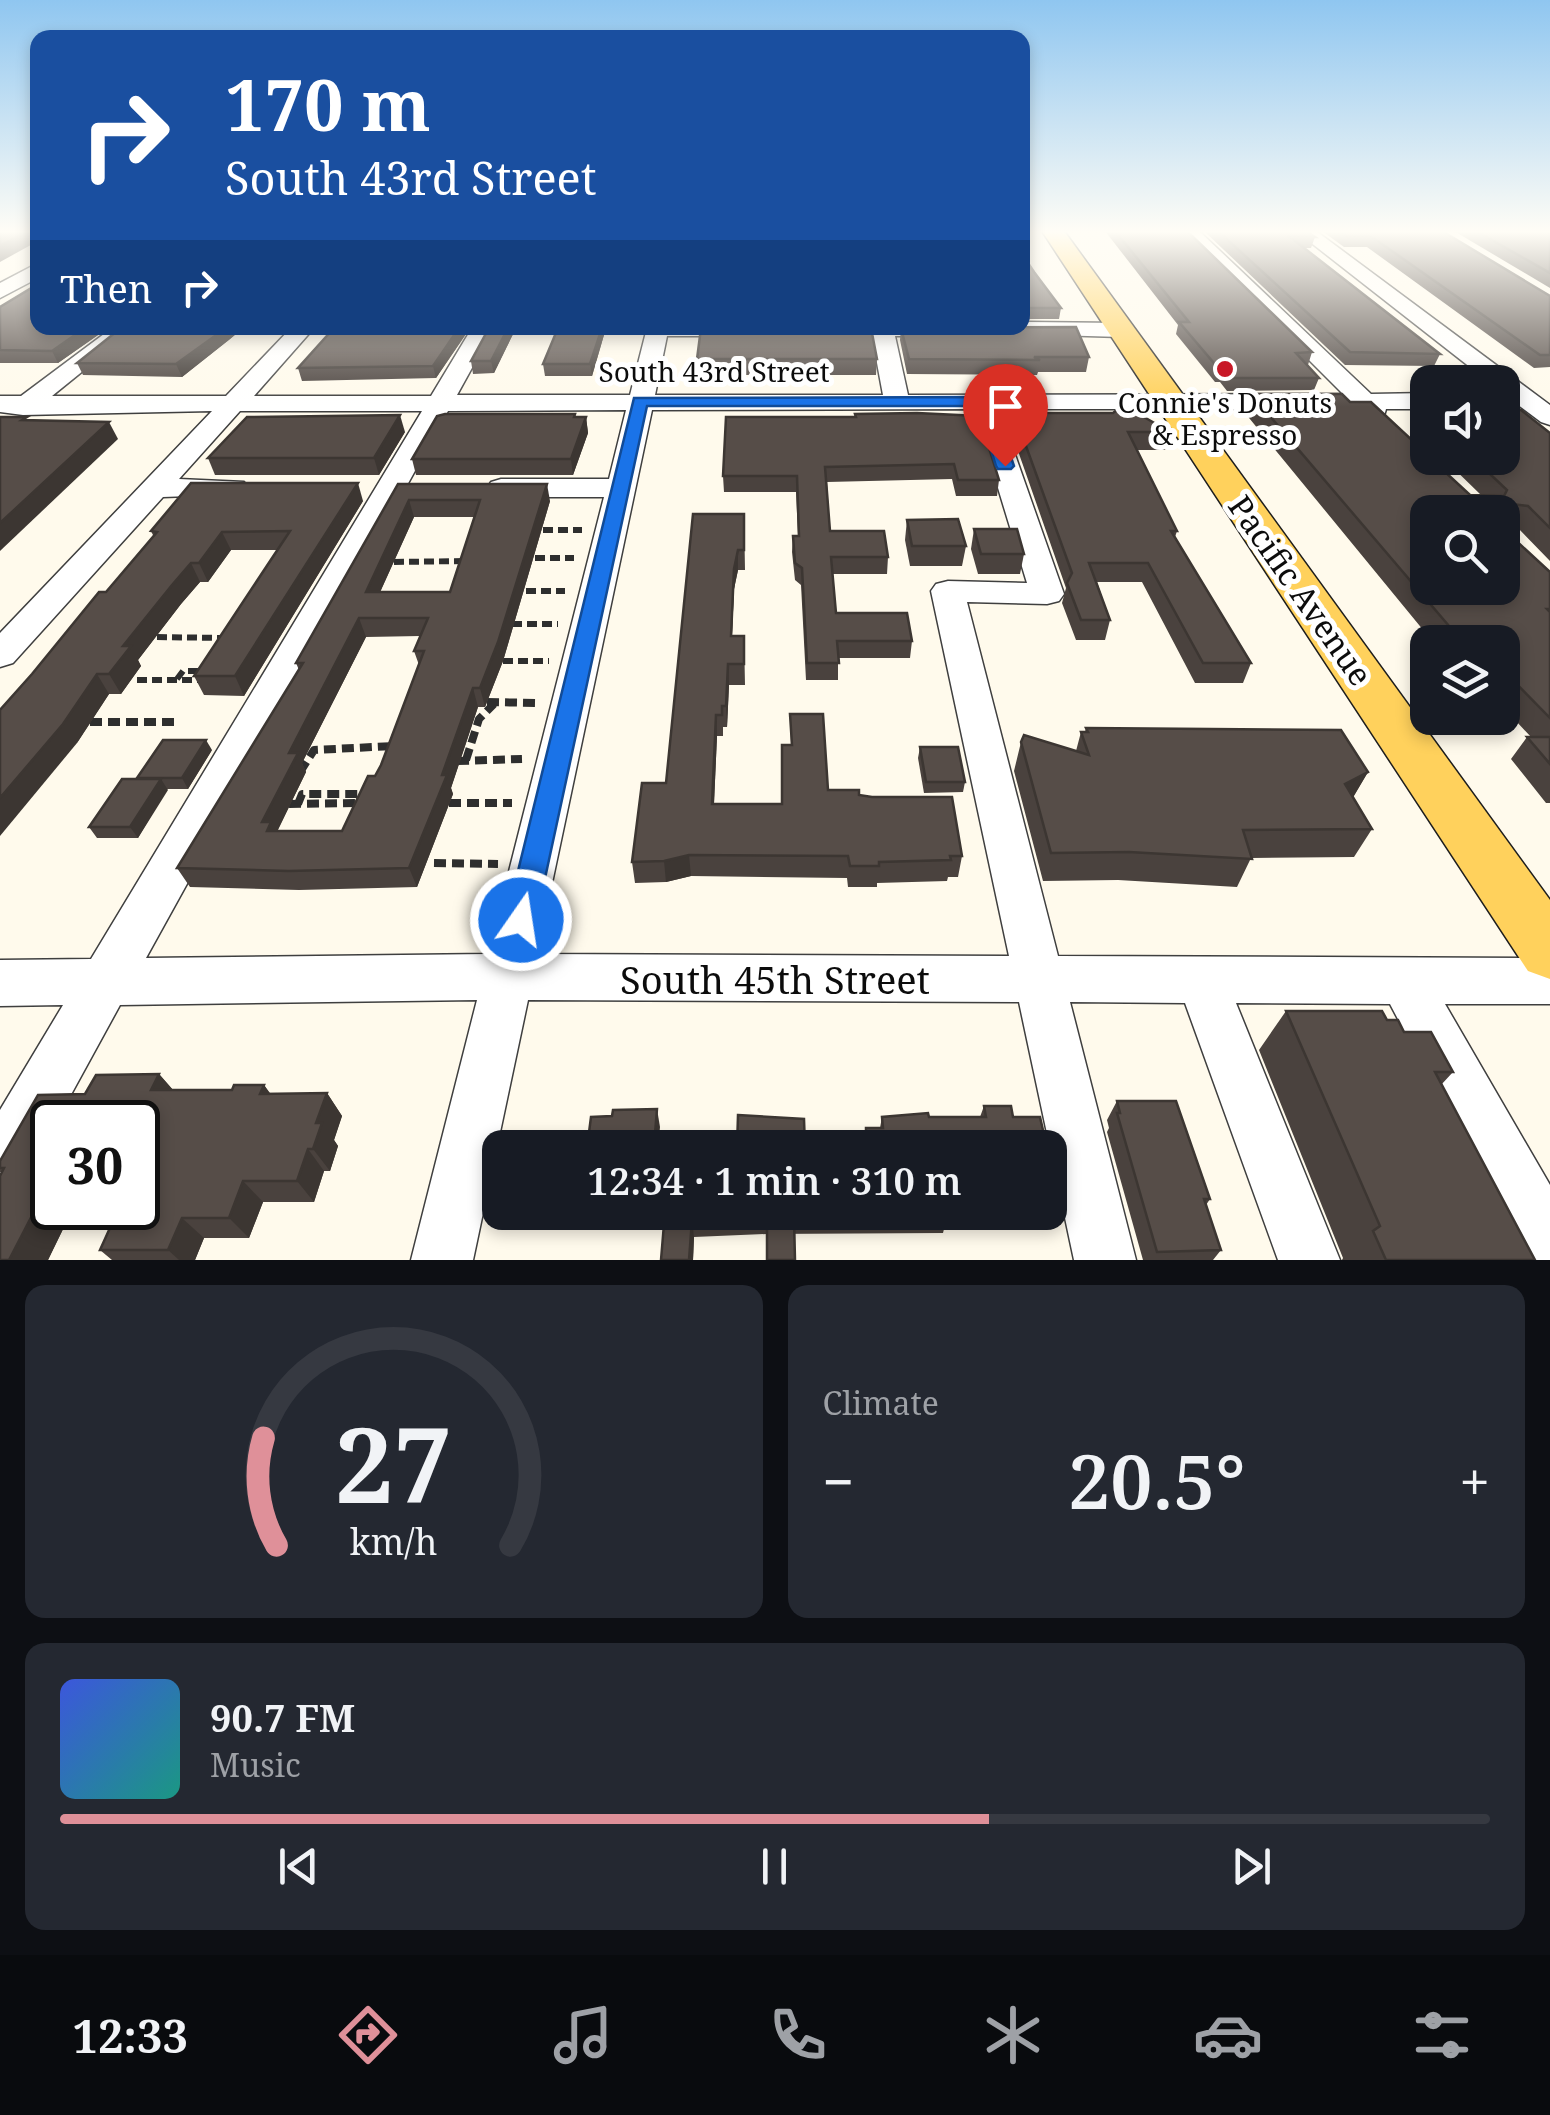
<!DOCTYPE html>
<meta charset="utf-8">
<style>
:root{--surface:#171b24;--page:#242831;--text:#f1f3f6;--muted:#9ea1a6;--line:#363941;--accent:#df9099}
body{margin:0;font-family:"Noto Serif",serif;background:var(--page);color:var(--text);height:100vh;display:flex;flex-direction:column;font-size:38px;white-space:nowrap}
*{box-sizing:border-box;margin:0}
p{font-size:32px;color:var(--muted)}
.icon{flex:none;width:55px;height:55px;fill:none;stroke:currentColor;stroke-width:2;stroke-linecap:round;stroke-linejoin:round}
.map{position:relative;height:1260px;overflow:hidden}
.side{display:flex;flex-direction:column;gap:25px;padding:25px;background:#0d0f14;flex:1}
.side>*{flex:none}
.guide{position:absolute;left:30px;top:30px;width:1000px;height:305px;border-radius:20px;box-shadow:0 5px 15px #0003;background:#1a4fa0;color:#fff;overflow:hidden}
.tools{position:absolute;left:1410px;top:365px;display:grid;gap:20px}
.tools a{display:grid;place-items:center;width:110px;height:110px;border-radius:20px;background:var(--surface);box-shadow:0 5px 15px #0003;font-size:50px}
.speed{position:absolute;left:30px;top:1100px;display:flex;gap:20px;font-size:50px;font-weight:700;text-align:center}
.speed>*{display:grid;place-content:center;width:130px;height:130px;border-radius:50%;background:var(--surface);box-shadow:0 5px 15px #0003;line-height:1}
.speed .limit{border:5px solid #111;border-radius:15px;background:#fff;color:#111}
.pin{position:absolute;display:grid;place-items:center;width:85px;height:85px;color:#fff;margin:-102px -42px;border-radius:50% 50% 50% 0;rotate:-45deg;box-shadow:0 0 10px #0007}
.pin .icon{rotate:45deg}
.me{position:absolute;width:110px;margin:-55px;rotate:13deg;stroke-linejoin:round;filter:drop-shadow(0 0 8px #0008)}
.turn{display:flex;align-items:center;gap:35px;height:210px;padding:0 30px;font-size:45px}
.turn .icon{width:130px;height:130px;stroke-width:2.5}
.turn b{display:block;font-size:70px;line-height:85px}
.then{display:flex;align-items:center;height:95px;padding:0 30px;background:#0003;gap:20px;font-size:38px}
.big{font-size:75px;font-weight:600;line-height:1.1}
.side .card{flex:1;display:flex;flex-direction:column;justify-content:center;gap:15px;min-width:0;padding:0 35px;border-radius:20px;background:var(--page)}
.side .dial{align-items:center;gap:0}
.dial svg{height:260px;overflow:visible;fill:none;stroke:var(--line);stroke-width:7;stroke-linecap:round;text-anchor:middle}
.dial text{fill:var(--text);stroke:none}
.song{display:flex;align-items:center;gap:30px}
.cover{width:120px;height:120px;border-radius:15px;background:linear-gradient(135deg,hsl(230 70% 55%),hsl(170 70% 35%))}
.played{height:10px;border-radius:5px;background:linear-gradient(90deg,var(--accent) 65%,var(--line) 65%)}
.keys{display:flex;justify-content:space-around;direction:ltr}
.heat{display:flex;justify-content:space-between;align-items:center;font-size:55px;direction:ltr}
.side .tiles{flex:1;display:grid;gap:25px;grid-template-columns:1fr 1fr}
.card:last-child{grid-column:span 2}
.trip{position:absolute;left:482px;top:1130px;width:585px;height:100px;border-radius:20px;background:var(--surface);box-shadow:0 5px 15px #0003;font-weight:600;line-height:100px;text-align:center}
.dock{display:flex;height:160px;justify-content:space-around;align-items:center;background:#090b0e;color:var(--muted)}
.dock .icon{width:70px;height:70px}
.dock .selected{color:var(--accent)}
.dock b{font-size:45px;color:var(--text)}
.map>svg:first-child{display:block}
</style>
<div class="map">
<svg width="1550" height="1260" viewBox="0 0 1550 1260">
<rect width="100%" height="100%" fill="#fffaec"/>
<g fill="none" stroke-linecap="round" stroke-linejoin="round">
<defs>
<g id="minor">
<path d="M1180 231H1199L1371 394 1428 393V409H1386L1384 416 1375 419 1358 409H999L1064 594 1059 601 1047 604 967 602 1058 956 1550 958V1004H1445L1550 1185V1260H1525L1390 1004 1236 1003 1340 1260H1278L1185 1003 1070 1002 1136 1260H1074L1019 1002 528 1000 473 1260H411L477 1000 120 1005 21 1186 0 1194V1110L63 1005 0 1006V960L91 959 422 411H240L179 479 244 482 248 488 244 494 163 497 13 663 0 667V633L212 411 23 415 0 412V396H21L112 328H136L52 396H226L291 328H314L254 396H431L472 328H494L457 395H630L647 328 757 329 746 336H667L655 395H883L872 336H823L815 334 813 328H956L954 334 946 336H895L908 395 1343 394ZM974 409 1027 583 948 581 936 584 931 591 1009 956 537 954 652 410ZM626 410 609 479H501L491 482 487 488 491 494 501 497H604L488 954 146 958 448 411Z"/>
<polygon points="1296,231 1316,231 1550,405 1550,425 1541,422 1502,393 1502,382 1489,382"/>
<polygon points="38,263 38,278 0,298 0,283"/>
<polygon points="1028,322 1121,323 1132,330 1121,337 1020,334 1017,329"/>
</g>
<polygon id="major" points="1042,231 1064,231 1550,900 1550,979 1528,971"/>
</defs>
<use href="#minor" stroke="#3f3f3f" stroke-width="3"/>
<use href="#major" stroke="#1d1d1d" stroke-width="3"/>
<g stroke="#2e2e2e" stroke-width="6" stroke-dasharray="10 5" stroke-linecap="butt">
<polyline points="543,530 582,530"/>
<polyline points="535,558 574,558"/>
<polyline points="394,562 466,561"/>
<polyline points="526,591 565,591"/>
<polyline points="512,624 558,624"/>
<polyline points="157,637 223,638"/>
<polyline points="503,661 549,661"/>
<polyline points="177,679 183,671 206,671"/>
<polyline points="137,680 201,680"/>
</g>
<g stroke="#2e2e2e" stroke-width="8" stroke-dasharray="12 6" stroke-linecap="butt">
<polyline points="487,702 540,703"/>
<polyline points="90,722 177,722"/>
<polyline points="466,760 479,719 494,704"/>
<polyline points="457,761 522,759"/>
<polyline points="300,772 314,750 393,746"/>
<polyline points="449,803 512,803"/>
<polyline points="289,804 362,803"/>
<polyline points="298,804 302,794 366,794"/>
<polyline points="434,863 498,864"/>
</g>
<use href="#minor" fill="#fff" fill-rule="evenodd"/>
<use href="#major" fill="#ffd15c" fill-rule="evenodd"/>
</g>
<g fill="#4a423e" fill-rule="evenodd">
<polygon points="1105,231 1187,231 1312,352 1308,365 1319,378 1314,390 1227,391 1220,382 1215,382 1176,334 1178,325"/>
<polygon points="1204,231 1306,231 1315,237 1311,248 1303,248 1440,354 1434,366 1345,365"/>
<polygon points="1322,231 1442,231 1550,296 1550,367 1534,368 1367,247 1344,247"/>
<polygon points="1454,231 1550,231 1550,288"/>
<polygon points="1022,254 1061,308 1059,319 1022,319"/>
<polygon points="0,307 38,328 108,328 58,363 0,363"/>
<polygon points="120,328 243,328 230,339 182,377 83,375 77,363"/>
<polygon points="334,328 470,328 436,378 302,381 298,368"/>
<polygon points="489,328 516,328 494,373 473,374 471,361"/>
<polygon points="606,328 592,376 545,376 543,364"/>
<polygon points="901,328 1089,357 1086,372 1038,372 1037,375 907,374 900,340"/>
<polygon points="697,359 877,359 876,375 698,375"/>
<polygon points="1251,394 1350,402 1470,495 1481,495 1443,458 1502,458 1550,433 1550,561 1516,526 1511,526 1511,536 1550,572 1550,803 1546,803 1511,759 1527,737 1531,737 1502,706 1502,642 1433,642 1245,413"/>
<polygon points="1423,411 1428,411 1428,442 1414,430"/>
<polygon points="1014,413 1170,432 1165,450 1137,450 1177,531 1175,537 1251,663 1243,683 1195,683 1142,582 1097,582 1110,620 1105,640 1076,640 1062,603 1066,588 1011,431"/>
<polygon points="576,417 586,417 588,433 573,475 416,475 412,459"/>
<polygon points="855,417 999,480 997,496 956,496 952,479 827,482 830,531 888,557 887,574 833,574 836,613 912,641 910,658 838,658 838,680 806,680 801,585 795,580 792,552 793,536 798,536 796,492 724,492 723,476"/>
<polygon points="405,432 379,475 215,475 208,458"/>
<path d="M398 484 550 501 503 661 485 707H478L451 788 453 794 417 887 299 890 190 887 177 868 299 670 296 663ZM414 517H475L450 592H380ZM420 636 414 651 419 665 381 765 342 831H277L306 772 302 763 366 637Z"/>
<polygon points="363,501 244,696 204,695 194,676 278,550 231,550 208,582 200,582 181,604 138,660 141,666 121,694 109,694 77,743 106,592 154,537 151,531"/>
<polygon points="744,514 745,570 738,570 734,589 732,636 744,636 745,685 729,685 727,727 723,727 723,736 717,736 714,804 782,804 791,745 790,714 828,790 859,795 962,856 958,877 948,877 947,881 877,883 877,887 848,887 847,878 691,876 666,882 635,883 632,862 666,783"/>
<polygon points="907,520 966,546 962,566 910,566 905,540"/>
<polygon points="974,529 1024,554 1020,574 978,574 971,549"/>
<polygon points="1086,728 1368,772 1353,797 1372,829 1354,857 1251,858 1237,887 1118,880 1043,881 1014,771 1021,742 1076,751 1081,732 1085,732"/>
<polygon points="920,747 965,782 963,792 924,793 918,758"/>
<polygon points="212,750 188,789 167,789 138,838 97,838 89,827 138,779"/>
<polygon points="1286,1011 1387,1020 1404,1032 1453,1072 1441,1085 1535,1260 1342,1260 1343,1258 1259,1050"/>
<path d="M159 1074 173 1090H232L234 1085H264L270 1094 327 1093 342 1116 334 1140 338 1146 330 1171H324L314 1202H263L249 1238H204L195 1260H112L100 1250 111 1225H65L48 1260H0V1176L2 1173 0 1172V1161L38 1095 85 1094 96 1075ZM52 1122H138V1208H52Z"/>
<polygon points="1117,1101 1210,1199 1206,1205 1221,1250 1213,1260 1143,1260 1107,1132 1109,1128 1107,1120"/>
<polygon points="984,1106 1013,1117 1047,1148 863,1148 866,1128 880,1128 882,1117 980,1117"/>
<polygon points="1050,1163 1059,1206 1051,1223 1019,1223 1017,1213 948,1213 943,1233 767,1234 694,1237 693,1260 661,1260 664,1228 637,1228 633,1212 1050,1212"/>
</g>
<g fill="#3c3632">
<polygon points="28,231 38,231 38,241 0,262 0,246"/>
<polygon points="85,328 108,328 58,363 52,351"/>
<polygon points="226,328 243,328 230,339 182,377 176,364"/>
<polygon points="459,328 470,328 436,378 433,366"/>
<polygon points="508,328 516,328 494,373 491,361"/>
<polygon points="602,328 606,328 592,376 590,364"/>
<polygon points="400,415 405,432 379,475 374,458"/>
<polygon points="586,417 588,433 573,475 571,459"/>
<polygon points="109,422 118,439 0,551 0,523"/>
<polygon points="358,483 363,501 244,696 235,676"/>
<polygon points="547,484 550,501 503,661 485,707 480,688"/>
<polygon points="409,500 414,517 372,610 366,592"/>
<polygon points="222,532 231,550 208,582 199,563"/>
<polygon points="738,550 738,570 734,589 731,657 731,636 734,569"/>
<polygon points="191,563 200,582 181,604 138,660 141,666 121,694 109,674 123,646 172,585"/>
<polygon points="359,618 366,637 302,763 306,772 277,832 277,849 262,822 289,753"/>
<polygon points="728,664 729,685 727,727 726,706"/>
<polygon points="97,674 109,694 77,743 0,836 0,798"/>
<polygon points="473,688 478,707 451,788 453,794 417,887 409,868"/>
<polygon points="716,715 717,736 713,825 712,804"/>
<polygon points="206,740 212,750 188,789 182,778"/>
<polygon points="1368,772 1351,801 1345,784"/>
<polygon points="161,779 168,790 138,838 130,827"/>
<polygon points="689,855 691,876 666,882 664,861"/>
<polygon points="159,1074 180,1098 151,1090"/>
<polygon points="264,1085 281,1108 260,1094"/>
<polygon points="327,1093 342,1116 334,1140 338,1146 330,1171 313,1149 316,1123"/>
<polygon points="657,1109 660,1127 658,1148 654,1148"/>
<polygon points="308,1149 324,1171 314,1202 297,1181"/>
<polygon points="243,1181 263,1202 249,1238 229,1218"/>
<polygon points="38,1204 65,1225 48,1260 9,1260"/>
<polygon points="182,1218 204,1238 195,1260 179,1260 168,1250"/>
<polygon points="692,1220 694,1237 693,1260 689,1260"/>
</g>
<g fill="#564d48" stroke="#3c3632" stroke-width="2.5" fill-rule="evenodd">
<polygon points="0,231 28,231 0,246"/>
<polygon points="1115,231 1187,231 1312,352 1296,353 1319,378 1231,378 1224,369 1219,369 1179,322 1189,322"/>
<polygon points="1218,231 1306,231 1315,237 1290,237 1440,354 1350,352"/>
<polygon points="1339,231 1442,231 1550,296 1550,355 1540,355 1372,237 1348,237"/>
<polygon points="1476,231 1550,231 1550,273"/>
<polygon points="1022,254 1034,272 1061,308 1024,308 1022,310"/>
<polygon points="38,284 38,328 85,328 52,351 0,350 0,307"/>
<polygon points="1076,327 1089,357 1034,357 1040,360 909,359 901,328"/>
<polygon points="121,328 226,328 176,364 77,363"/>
<polygon points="334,328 459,328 433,366 298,368"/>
<polygon points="489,328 508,328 491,361 471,361"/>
<polygon points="558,328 602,328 590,364 543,364"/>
<polygon points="701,328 871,328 877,359 697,359"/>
<path d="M1251 394H1342L1350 402H1371L1428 455V458H1430L1470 495 1504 496 1507 490 1473 458H1502V410H1521L1550 433V528L1528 506 1511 504V536L1550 572V609H1547L1550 612V718L1502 669V642H1477L1455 633ZM1428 512H1502V588H1428Z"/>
<polygon points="1123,405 1170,432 1128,432 1177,531 1171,531 1251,663 1203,663 1148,563 1089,563 1110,620 1081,620 1067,583 1072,573 1014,413 1113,413"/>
<polygon points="917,413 979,416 999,480 958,480 954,464 825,467 830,531 884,531 888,557 831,557 836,613 907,613 912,641 837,641 839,663 807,663 802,568 795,563 793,536 799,536 797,476 723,476 726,417 856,417 855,414"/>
<polygon points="445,414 575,414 574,417 586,417 571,459 412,459 437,416"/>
<polygon points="400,415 374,458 208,458 247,417"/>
<polygon points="0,417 27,417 22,420 109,422 0,523"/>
<polygon points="191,483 358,483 235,676 194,676 290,531 222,532 199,563 191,563 172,585 123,646 131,646 109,674 97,674 63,724 0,798 0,710 32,674 99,592 106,592 157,532 151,531"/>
<path d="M398 484H547L498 642 480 688H473L442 775H447L409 868 289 871 177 868 303 663H296ZM409 500H480L450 592H366ZM359 618H428L414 651H424L381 765 375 776H368L342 831H267L271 822H262L298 753H289Z"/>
<polygon points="693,514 744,514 744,550 738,550 734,569 731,636 744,636 744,664 728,664 726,706 722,706 722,715 716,715 712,804 782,804 782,745 792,745 790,714 823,714 828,790 859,790 859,795 872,797 952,797 962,856 950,856 951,860 879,862 879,866 850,866 848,856 689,855 664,861 632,862 642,783 666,783"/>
<polygon points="958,519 966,546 912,546 907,520"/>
<polygon points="974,529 1017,529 1024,554 981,554"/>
<polygon points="1086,728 1341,730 1368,772 1345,784 1372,829 1243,830 1252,859 1129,852 1051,853 1021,742 1024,735 1089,755 1081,732 1088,732"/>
<polygon points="1527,737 1550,737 1550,764"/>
<polygon points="163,740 206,740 182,778 137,778"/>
<polygon points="920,747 958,747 965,782 926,782"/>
<polygon points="122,779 161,779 130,827 89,827"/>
<polygon points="1286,1011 1382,1011 1387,1020 1398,1020 1404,1032 1431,1032 1453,1072 1435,1072 1535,1260 1386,1260 1373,1231 1380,1226"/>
<polygon points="159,1074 151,1090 232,1090 234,1085 264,1085 260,1094 327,1093 316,1123 322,1123 313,1149 308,1149 297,1181 243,1181 229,1218 182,1218 168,1250 100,1250 119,1208 138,1208 138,1122 52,1122 52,1204 38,1204 9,1260 0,1260 0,1176 4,1168 0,1168 0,1161 38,1095 85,1094 96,1075"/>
<polygon points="1117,1101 1176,1101 1210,1199 1204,1199 1221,1250 1157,1252 1117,1113 1120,1113"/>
<polygon points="984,1106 1011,1106 1013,1117 1040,1117 1047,1148 866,1148 866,1128 883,1128 882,1117 928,1113 929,1117 986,1117"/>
<polygon points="657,1109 654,1146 681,1146 681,1148 587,1148 591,1117 612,1116 613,1110"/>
<polygon points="738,1115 804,1119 805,1148 737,1148"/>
<polygon points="1050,1163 1059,1206 1050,1206"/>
<polygon points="665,1212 948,1212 948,1216 794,1218 795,1260 767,1260 767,1217 692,1220 689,1260 661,1260"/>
</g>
<linearGradient id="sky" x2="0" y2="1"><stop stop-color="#8fc6f0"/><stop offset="0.57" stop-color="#fffdf6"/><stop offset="1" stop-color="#fffdf6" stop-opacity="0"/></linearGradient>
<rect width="1550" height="407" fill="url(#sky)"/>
<polygon fill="#1a73e8" stroke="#114b97" stroke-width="2.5" points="984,397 992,402 1014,466 1011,469 998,469 996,466 977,406 647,406 536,920 532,930 521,934 510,930 506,920 634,398"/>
<circle fill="#c81827" stroke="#fff" stroke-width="4" cx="1225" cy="369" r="10"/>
<g text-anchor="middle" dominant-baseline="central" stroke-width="10" stroke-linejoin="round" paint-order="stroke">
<g font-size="28" fill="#0c0c0c" stroke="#fff">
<text x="714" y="371">South 43rd Street</text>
</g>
<g font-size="28" fill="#0c0c0c" stroke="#fff">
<text x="1225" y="402">Connie's Donuts<tspan x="1225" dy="32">&amp; Espresso</tspan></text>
</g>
<g font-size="32" fill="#0c0c0c" stroke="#fff">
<text transform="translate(1301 590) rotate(55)">Pacific Avenue</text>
</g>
<g font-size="38" fill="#0c0c0c" stroke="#fff">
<text x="775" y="979">South 45th Street</text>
</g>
</g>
</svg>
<div class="tools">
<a><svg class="icon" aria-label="sound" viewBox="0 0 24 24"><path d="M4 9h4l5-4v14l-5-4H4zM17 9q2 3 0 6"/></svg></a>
<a><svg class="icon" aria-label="search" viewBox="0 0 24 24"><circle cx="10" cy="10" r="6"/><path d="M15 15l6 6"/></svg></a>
<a><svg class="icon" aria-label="layers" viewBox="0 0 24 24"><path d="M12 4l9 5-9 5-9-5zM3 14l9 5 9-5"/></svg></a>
</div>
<div class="speed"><div class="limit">30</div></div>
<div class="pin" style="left:1005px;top:466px;background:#d93025"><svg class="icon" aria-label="arrive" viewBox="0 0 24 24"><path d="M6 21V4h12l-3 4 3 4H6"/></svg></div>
<svg class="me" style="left:521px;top:920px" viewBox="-20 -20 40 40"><circle r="17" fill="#1a73e8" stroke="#fff" stroke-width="3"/><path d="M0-11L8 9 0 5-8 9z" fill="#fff"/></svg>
<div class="trip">12:34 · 1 min · 310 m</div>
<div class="guide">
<div class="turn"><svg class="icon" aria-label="right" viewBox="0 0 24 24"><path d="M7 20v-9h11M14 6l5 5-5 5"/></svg><div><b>170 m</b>South 43rd Street</div></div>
<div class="then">Then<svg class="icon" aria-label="right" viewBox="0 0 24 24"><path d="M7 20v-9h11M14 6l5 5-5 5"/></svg></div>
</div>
</div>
<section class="side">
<div class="tiles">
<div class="card dial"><svg viewBox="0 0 100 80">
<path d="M14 69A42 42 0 1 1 86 69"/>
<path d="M14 69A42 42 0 0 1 10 36" stroke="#df9099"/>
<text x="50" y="56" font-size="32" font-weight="700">27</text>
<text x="50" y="72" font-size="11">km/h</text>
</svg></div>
<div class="card"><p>Climate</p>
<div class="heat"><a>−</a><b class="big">20.5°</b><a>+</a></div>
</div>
<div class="card">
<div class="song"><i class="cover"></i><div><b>90.7 FM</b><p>Music</p></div></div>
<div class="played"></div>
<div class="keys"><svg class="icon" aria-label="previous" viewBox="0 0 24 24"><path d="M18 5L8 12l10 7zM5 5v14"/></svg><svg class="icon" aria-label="pause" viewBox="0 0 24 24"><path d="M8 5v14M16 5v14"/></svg><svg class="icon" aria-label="next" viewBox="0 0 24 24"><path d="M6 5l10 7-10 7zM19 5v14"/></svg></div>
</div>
</div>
</section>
<nav class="dock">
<b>12:33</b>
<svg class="icon selected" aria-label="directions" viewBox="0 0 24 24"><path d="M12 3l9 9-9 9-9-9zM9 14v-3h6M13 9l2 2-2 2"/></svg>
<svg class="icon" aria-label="music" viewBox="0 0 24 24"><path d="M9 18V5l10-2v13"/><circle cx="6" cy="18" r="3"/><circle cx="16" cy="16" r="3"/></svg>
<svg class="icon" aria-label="phone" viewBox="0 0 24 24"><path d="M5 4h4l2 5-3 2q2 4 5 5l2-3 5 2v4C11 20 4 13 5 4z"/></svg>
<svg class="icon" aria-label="climate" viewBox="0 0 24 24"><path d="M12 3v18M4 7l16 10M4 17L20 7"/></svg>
<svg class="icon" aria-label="car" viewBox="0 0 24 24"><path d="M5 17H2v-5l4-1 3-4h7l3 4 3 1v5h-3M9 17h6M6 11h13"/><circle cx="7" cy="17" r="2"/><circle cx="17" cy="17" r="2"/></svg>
<svg class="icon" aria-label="filters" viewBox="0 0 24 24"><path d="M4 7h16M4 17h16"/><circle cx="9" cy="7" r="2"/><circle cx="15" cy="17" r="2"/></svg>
</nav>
